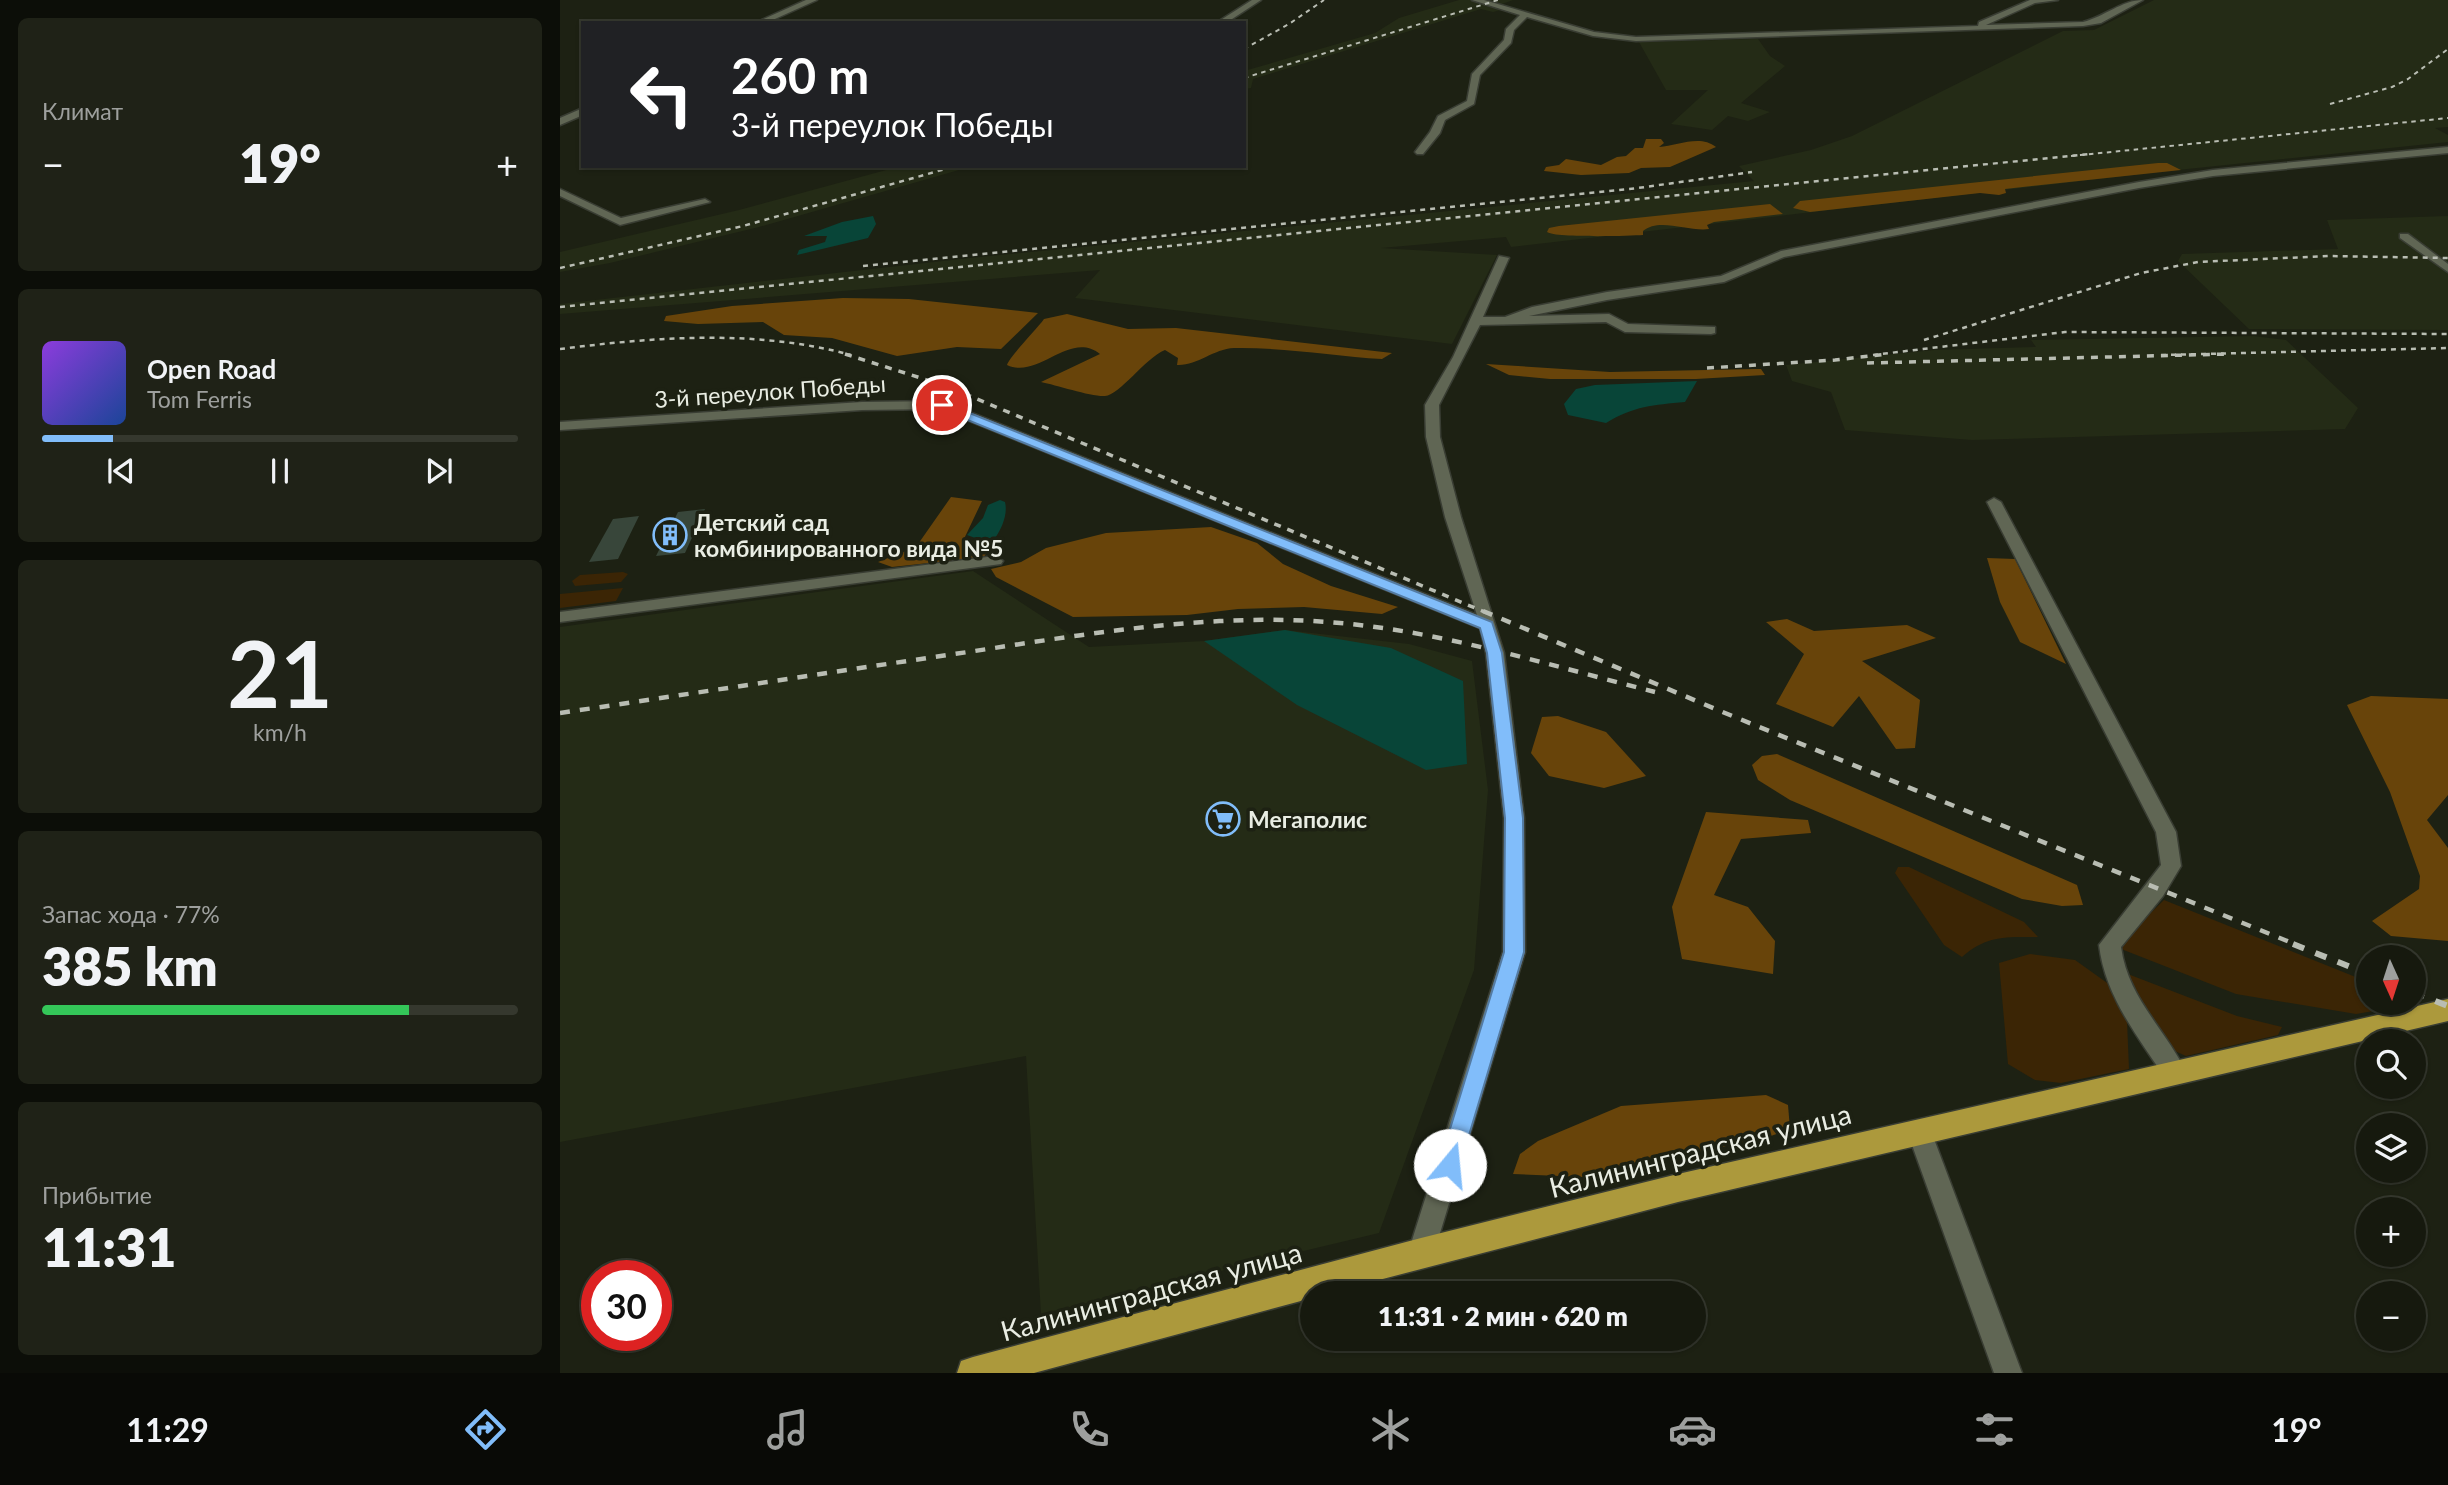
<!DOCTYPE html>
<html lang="ru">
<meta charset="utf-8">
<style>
:root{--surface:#16190e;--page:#1f2217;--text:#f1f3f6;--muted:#9ea09e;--line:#35382e;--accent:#81bdfa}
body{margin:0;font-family:Lato,sans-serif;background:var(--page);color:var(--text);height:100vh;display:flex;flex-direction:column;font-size:26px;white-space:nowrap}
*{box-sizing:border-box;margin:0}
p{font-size:23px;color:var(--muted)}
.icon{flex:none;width:38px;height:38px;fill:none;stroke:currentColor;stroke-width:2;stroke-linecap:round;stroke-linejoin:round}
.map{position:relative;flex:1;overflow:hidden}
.drawer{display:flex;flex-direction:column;gap:18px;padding:18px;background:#0c0e08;width:560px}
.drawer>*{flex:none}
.banner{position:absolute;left:21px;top:21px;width:665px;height:147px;border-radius:0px;box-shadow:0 2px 5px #0004,0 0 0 2px var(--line);background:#202124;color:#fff;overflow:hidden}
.needle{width:46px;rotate:177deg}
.fabs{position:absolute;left:1796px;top:945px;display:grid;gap:14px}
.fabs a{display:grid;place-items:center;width:70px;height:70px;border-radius:50%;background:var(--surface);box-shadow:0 2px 5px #0004,0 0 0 2px var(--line);font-size:35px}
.speed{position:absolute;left:21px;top:1260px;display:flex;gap:14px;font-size:35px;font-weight:700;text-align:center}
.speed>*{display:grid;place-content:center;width:91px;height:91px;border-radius:50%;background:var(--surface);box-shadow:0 2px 5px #0004,0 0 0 2px var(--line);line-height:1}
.speed .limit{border:10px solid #d22;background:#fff;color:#111}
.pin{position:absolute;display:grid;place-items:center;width:60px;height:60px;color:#fff;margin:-30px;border:4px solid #fff;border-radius:50%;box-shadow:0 2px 7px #0007}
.me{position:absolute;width:77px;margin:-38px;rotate:17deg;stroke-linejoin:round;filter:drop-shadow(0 0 5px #0008)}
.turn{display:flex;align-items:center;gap:24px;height:147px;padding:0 35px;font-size:32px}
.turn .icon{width:91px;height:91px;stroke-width:2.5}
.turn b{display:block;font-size:49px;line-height:60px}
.big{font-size:52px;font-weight:800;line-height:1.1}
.drawer .tile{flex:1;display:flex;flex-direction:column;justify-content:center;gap:10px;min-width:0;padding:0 24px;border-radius:10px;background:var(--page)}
.drawer .dial{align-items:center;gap:0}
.dial b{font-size:91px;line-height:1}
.song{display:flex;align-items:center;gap:21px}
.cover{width:84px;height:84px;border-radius:10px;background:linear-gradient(135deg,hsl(270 70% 55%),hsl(220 70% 35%))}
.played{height:7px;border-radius:4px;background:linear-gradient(90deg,var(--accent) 15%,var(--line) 15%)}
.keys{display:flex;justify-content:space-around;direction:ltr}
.heat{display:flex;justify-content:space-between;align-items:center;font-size:38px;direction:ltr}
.charge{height:10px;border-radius:5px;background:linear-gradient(90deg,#34c759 77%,var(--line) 0)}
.trip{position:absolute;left:740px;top:1281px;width:406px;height:70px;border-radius:35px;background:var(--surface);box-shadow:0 2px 5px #0004,0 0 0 2px var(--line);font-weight:800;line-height:70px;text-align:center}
.dock{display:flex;height:112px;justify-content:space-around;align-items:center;background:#090a06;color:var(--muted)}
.dock .icon{width:49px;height:49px}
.dock .on{color:var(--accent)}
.dock b{font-size:32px;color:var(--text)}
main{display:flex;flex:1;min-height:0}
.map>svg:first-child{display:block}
</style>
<main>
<section class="drawer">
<div class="tile"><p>Климат</p>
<div class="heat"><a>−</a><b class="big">19°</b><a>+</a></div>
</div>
<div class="tile">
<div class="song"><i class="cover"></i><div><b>Open Road</b><p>Tom Ferris</p></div></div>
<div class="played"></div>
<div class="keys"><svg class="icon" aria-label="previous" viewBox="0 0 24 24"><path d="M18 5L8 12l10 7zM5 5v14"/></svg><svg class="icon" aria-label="pause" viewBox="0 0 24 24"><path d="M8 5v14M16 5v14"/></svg><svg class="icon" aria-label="next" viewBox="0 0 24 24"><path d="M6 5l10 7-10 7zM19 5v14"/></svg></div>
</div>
<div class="tile dial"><b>21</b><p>km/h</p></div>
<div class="tile"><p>Запас хода · 77%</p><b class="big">385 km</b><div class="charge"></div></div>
<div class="tile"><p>Прибытие</p><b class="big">11:31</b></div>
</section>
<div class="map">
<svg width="1888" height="1373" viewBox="0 0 1888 1373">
<rect width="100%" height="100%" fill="#1d2113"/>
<g fill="#242b16">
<polygon points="899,0 953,0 942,4 951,7 933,12 921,9 693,79 691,88 684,89 684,71 815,33 839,18"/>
<polygon points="1594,0 1888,0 1888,127 1875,128 1888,135 1888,142 1608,171 951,247 946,237 821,248 937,255 892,344 515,298 540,270 0,314 0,304 410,258 1194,181 1179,166 1251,150 1292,136 1503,31 1534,30"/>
<polygon points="1198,39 1210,56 1225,66 1181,103 1210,112 1188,121 1168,116 1152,130 1111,124 1148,90 1106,90 1079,42"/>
<polygon points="341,166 413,166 199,227 50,263 0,272 0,252 179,210"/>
<polygon points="1888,216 1888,330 1689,329 1618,261 1622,254 1778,249 1767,220"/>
<polygon points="1693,336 1726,340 1798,408 1785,429 1412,440 1285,430 1271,392 1232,381 1226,365 1374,350 1476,347 1471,340"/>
<polygon points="413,571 529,647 644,641 725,630 849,644 912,661 928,790 914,970 819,1233 481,1314 466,1056 0,1142 0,627"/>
</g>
<g fill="#3b2505">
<polygon points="63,572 68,574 61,582 15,586 12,581 20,575"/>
<polygon points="63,588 56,601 0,608 0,594"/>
<path d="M1338 867H1349L1464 922 1478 937C1445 937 1427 935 1402 957L1384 945 1335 873Z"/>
<polygon points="1604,900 1808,982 1808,1003 1853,1003 1853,1000 1861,1003 1796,1014 1676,994 1556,947"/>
<polygon points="1470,954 1515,960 1550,985 1567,1021 1569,1069 1501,1083 1475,1080 1448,1064 1439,963"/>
<polygon points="1560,971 1677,1016 1722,1027 1718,1035 1626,1056 1608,1048"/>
</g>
<g fill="#68440a">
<path d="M1086 139H1101L1104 143 1099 147C1117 146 1140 134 1156 147L1110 167 1081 168 1069 173 1021 175 984 171 986 167 999 165 1006 159 1041 165 1057 157 1066 156 1075 148H1083Z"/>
<polygon points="1598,163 1607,163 1621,170 1445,189 1446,193 1439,195 1420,193 1250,212 1233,208 1240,201"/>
<path d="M1210 204 1223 214 1154 222 1147 225 1149 229C1129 232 1099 217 1083 231V235C1069 236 995 238 987 232L989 228 999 226Z"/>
<polygon points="283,298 349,299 478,313 441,349 397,347 337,356 272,338 224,335 203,322 138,324 104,321 106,316 172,306"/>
<path d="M507 314 568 329 616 328 832 353 822 359C775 356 720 347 674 348 653 349 637 366 617 365L618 358 605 350C585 358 560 395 545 396 532 397 496 385 481 382L540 354C509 330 479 380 447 365 450 356 477 329 484 319Z"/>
<polygon points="926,364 1050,372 1195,369 1201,369 1205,375 1136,379 990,379 949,375"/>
<polygon points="391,497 422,501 403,541 433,543 424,557 332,567 318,562 356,547"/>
<polygon points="651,527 697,543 723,564 771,586 838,607 822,614 744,607 678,609 627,615 513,617 436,577 431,569 461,562 486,548 546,533"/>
<polygon points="1427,558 1455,559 1506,664 1460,642 1440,602"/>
<polygon points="1227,619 1254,631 1347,625 1376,638 1302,661 1360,700 1355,748 1336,749 1299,696 1273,727 1216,704 1244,654 1206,622"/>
<polygon points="1811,696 1888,699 1888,795 1867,820 1888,848 1888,941 1831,936 1812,921 1859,889 1860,876 1830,792 1787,705"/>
<polygon points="998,716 1046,732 1086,776 1044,788 989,776 971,753 982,717"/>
<polygon points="1217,754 1517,885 1523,905 1502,906 1462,899 1230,800 1198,780 1192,765 1202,756"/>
<polygon points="1146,812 1248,820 1251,833 1181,839 1154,895 1188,907 1215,941 1213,974 1122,959 1112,907"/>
<polygon points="1206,1095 1228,1105 1230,1129 1208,1137 1023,1177 953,1174 960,1154 978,1141 1061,1106"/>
</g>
<g fill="#084538">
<polygon points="313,216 316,224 308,238 237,255 239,250 265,242 267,236 244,236 282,222"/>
<path d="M1137 381 1125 402C1093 405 1074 406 1046 423L1008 415 1004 404 1016 389 1035 385Z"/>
<path d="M440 500 445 502C448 514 442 528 435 538L418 539 407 535 423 518 428 505Z"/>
<polygon points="725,630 831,648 903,681 907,764 866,770 737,705 644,641"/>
</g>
<g fill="#38463a">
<polygon points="145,509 125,553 96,556 118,512"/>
<polygon points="79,516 58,559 29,562 53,519"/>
</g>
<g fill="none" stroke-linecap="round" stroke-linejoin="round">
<defs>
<g id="minor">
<polygon points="246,0 257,0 206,23 195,23"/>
<polygon points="692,0 701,0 666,23 656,23"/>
<path d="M912 0H924L1034 32 1076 37 1418 26 1419 22 1470 0H1498L1475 3 1426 25 1523 22C1544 17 1562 0 1583 0L1541 23 1523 26 1076 41 1033 36 967 17 954 30 951 43 920 75 914 104 885 120 880 133 863 154H857L855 152 870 132 878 116 907 101 912 74 944 40 946 29 960 15Z"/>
<polygon points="23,108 23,115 0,125 0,118"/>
<polygon points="1888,147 1888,153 1653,176 1579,188 1224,257 1164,282 1047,300 969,316 1049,314 1068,324 1155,327 1155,333 1151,334 1065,332 1046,322 920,325 879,405 880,437 901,517 944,653 964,818 965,952 874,1253 870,1262 861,1266 852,1262 848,1253 943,952 944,818 926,653 920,628 380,409 302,410 0,430 0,422 302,402 382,401 917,615 885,517 866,437 865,405 893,357 939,256 949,258 923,317 945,317 972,307 1047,292 1161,276 1221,251 1579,182 1653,170"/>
<polygon points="0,189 61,218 145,199 150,202 60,225 0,196"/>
<polygon points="1840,234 1848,234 1888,264 1888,272 1840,238"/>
<path d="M1434 498 1441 502 1616 832 1621 866 1603 896 1561 947C1568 999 1606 1029 1627 1074L1623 1081 1615 1084 1607 1081C1579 1038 1545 997 1539 945L1601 865 1596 832 1427 502Z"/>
<polygon points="435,556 443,561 441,564 0,622 0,612"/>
<polygon points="1359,1120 1367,1123 1371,1131 1462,1373 1434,1373 1347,1131 1351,1123"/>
</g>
<polygon id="highway" points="1888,999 1888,1021 1118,1202 769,1293 752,1293 752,1298 474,1373 397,1373 401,1361 413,1357 861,1238 1118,1174"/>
</defs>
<use href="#minor" stroke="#393d33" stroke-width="3"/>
<use href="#highway" stroke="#393d33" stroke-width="3"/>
<use href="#minor" fill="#606654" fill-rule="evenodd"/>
<use href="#highway" fill="#ac993c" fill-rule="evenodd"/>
<g stroke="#b9bdb3" stroke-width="2" stroke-dasharray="4.5 4.5" stroke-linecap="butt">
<polyline points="684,49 729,24 764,0"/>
<polyline points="684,78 938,0"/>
<polyline points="1770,104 1832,87 1848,79 1888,49"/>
<polyline points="1511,156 1888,118"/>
</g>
<g stroke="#b9bdb3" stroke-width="2.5" stroke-dasharray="5 5" stroke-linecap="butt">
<polyline points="303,266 1078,188 1192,172"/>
<polyline points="0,268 183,226 396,166"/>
<polyline points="0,307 1529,154"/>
<polyline points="1364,340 1581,273 1638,262 1768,256 1888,258"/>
<path d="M0 349C96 337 197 329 291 355"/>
<polyline points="1313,355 1505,332 1888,334"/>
<polyline points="1601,355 1888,348"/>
</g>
<g stroke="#b9bdb3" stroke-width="3.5" stroke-dasharray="7 7" stroke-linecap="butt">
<polyline points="285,354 386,386 927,613"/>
<polyline points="1307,363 1669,354"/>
<polyline points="1147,368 1275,360 1327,354"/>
</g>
<g stroke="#b9bdb3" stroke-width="4.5" stroke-dasharray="10 10" stroke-linecap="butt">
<polyline points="923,611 1165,713 1737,945"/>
<path d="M0 713C136 693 272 672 408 652 527 634 647 613 768 622 879 630 988 665 1095 692"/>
</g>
<g stroke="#b9bdb3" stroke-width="6" stroke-dasharray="12 12" stroke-linecap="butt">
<polyline points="1733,944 1808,974"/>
<polyline points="1853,992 1888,1006"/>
</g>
</g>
<polygon fill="#81bdfa" stroke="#547ba2" stroke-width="2" points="382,402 932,622 942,653 963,818 964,952 898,1172 890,1175 882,1172 879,1165 944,952 945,818 927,653 920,628 378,408 376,405"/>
<defs>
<symbol id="building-ring" viewBox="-11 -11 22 22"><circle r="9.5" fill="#1d2113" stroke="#81bdfa" stroke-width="1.5"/><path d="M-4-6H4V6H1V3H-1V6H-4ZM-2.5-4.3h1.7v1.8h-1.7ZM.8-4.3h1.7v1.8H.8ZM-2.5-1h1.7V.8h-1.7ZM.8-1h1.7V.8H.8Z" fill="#81bdfa"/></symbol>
<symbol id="supermarket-ring" viewBox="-11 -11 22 22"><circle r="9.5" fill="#1d2113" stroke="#81bdfa" stroke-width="1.5"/><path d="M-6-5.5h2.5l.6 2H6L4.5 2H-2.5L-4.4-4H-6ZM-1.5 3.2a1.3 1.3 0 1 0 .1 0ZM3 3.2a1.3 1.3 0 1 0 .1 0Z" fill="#81bdfa"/></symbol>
</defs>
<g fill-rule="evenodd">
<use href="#building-ring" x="91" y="516" width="38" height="38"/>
<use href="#supermarket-ring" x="644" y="800" width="38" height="38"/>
</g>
<g text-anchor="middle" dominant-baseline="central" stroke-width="7" stroke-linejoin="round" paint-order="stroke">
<g font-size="23" fill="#e9ede3" stroke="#1d2113">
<text transform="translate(210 391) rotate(-4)">3-й переулок Победы</text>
</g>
<g font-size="23" font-weight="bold" fill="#e9ede3" stroke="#1d2113" text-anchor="start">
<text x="134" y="522">Детский сад<tspan x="134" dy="26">комбинированного вида №5</tspan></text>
<text x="688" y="819">Мегаполис</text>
</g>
<g font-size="28" fill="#e9ede3" stroke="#1d2113">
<text transform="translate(1140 1150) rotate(-14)">Калининградская улица</text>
<text transform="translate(591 1291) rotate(-15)">Калининградская улица</text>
</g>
</g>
</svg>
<div class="fabs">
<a><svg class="needle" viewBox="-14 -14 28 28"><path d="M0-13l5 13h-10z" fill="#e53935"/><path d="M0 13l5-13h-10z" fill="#9ea09e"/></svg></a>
<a><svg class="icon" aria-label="search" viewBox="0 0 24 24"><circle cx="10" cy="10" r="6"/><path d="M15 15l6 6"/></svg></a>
<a><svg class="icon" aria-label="layers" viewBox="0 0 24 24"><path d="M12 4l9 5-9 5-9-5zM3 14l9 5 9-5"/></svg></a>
<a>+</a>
<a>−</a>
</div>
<div class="speed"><div class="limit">30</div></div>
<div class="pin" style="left:382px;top:405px;background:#d93025"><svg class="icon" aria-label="arrive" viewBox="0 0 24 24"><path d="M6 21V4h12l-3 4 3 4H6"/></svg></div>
<svg class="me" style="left:890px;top:1165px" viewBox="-20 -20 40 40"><circle r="19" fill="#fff"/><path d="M0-13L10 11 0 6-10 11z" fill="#81bdfa"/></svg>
<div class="trip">11:31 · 2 мин · 620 m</div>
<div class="banner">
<div class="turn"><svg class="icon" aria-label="left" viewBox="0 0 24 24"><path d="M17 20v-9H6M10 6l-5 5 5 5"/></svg><div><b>260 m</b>3-й переулок Победы</div></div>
</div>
</div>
</main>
<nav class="dock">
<b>11:29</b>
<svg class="icon on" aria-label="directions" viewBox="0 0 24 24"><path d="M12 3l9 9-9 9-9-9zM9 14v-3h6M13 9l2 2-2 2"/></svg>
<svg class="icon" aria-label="music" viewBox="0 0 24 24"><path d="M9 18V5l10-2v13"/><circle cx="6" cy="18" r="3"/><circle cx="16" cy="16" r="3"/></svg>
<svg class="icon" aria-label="phone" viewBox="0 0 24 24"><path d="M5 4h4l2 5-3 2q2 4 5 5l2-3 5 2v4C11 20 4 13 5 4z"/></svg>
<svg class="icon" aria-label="climate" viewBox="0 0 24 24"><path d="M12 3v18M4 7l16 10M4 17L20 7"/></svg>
<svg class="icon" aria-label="car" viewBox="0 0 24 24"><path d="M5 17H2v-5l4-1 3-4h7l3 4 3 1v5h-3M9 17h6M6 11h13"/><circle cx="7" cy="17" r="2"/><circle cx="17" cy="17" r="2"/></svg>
<svg class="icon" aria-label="filters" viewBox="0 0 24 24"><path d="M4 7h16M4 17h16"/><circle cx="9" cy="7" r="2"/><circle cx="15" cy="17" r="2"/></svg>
<b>19°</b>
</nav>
